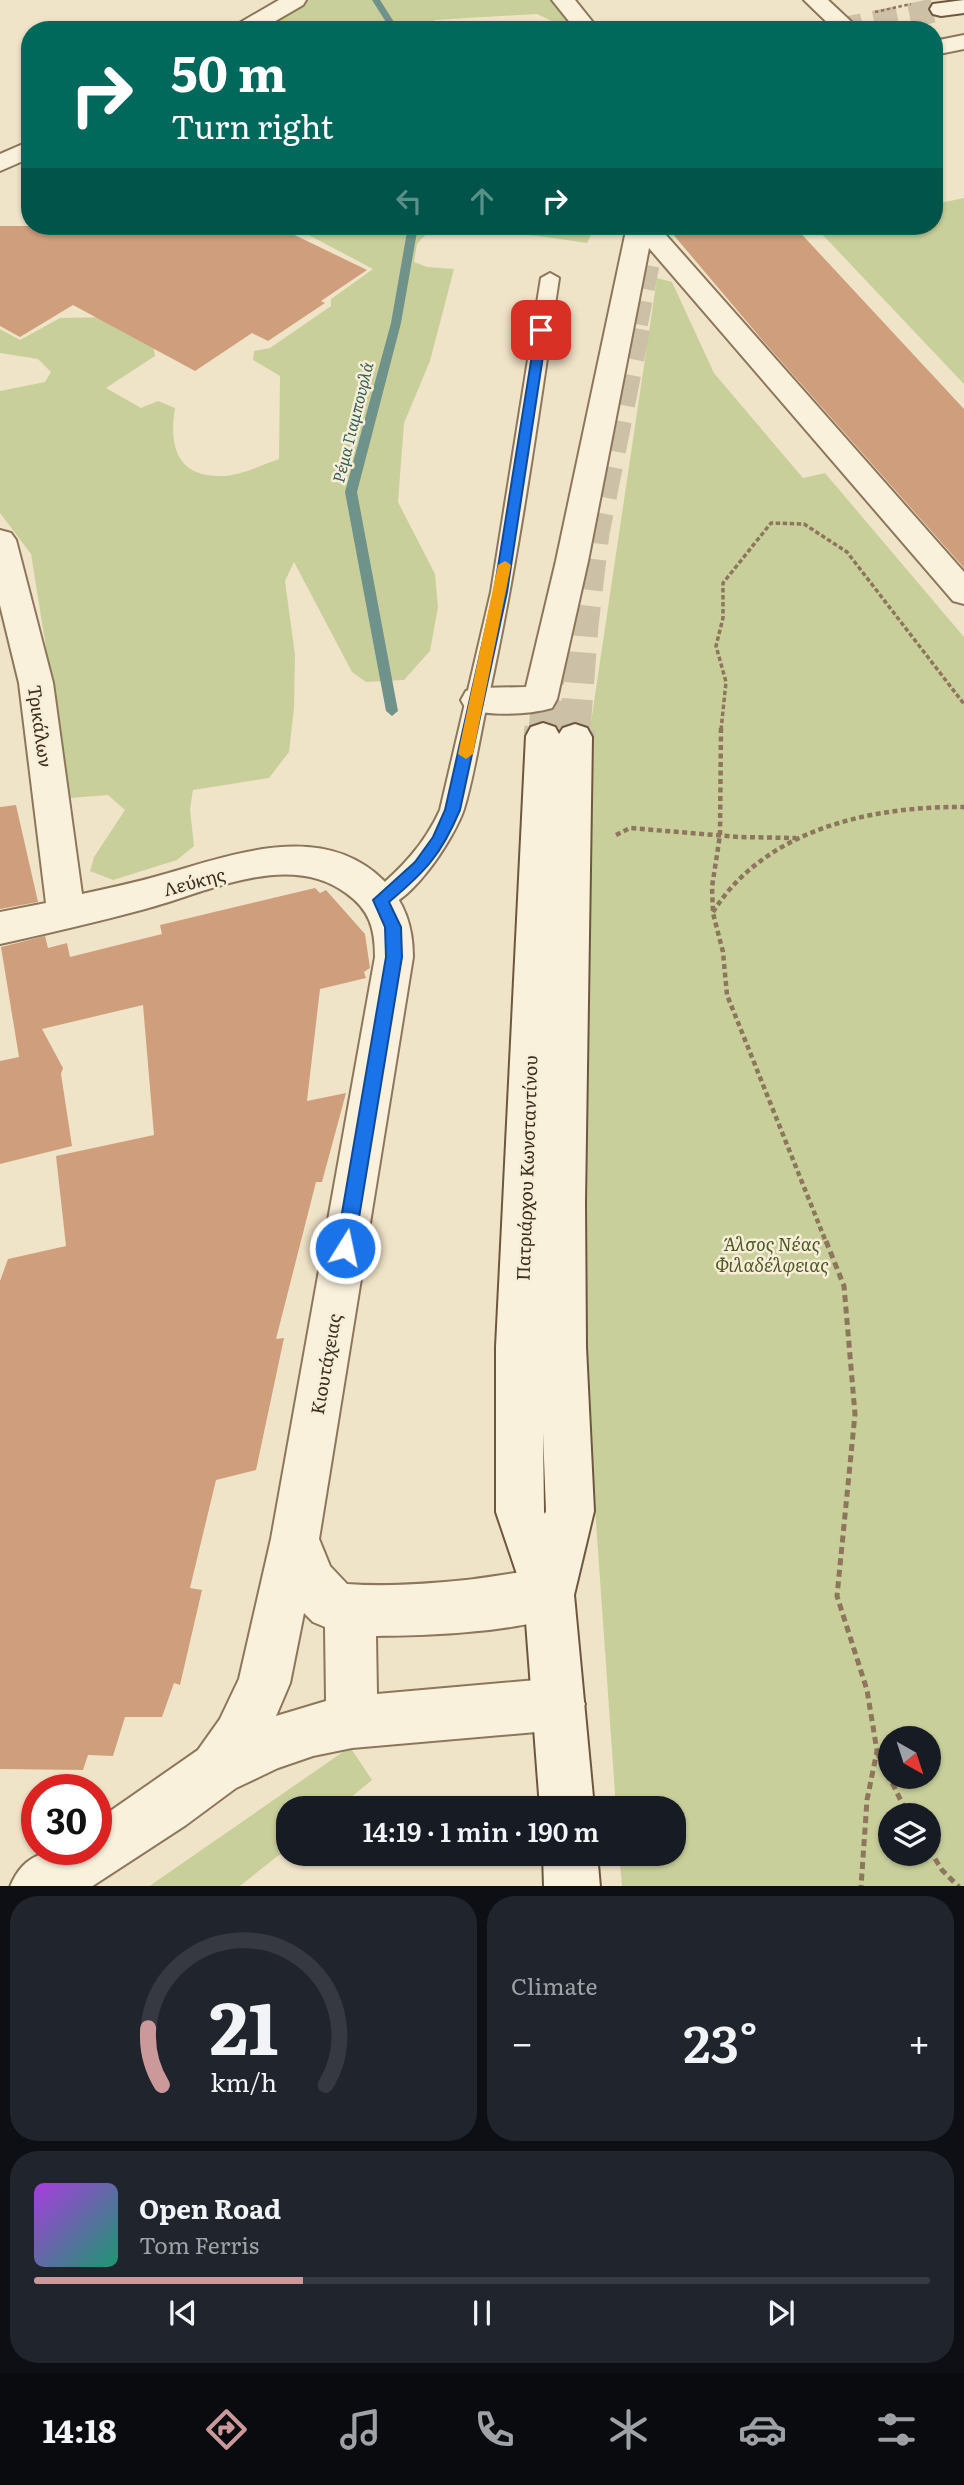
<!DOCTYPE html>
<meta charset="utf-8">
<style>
:root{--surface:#171b24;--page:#20242c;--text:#f1f3f6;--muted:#9ea1a6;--line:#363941;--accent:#cc999b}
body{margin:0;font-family:Literata,serif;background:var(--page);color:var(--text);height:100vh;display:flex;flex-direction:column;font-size:26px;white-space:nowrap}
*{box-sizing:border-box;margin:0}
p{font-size:23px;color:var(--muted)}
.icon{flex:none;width:38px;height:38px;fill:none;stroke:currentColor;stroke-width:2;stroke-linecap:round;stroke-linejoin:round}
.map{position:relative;height:1886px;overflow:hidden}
.sheet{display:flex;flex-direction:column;gap:10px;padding:10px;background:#0d0f14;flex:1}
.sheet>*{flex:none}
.hud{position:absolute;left:21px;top:21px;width:922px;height:214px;border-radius:28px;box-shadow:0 2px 5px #0004;background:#00695c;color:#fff;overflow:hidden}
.needle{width:46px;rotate:141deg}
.controls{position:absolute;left:878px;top:1726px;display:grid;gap:14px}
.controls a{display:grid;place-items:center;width:63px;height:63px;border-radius:50%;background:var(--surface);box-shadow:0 2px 5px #0004;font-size:35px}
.speed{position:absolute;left:21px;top:1774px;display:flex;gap:14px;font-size:35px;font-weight:700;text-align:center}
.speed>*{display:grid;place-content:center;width:91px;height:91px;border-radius:50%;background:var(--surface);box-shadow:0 2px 5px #0004;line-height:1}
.speed .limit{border:10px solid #d22;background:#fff;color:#111}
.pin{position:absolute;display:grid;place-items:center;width:60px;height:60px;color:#fff;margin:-30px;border-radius:14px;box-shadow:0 4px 10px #0006}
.me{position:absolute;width:77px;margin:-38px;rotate:10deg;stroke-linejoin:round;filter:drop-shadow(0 0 5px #0008)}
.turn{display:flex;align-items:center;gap:24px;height:147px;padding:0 35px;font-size:32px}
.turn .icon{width:91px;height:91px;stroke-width:2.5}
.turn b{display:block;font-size:49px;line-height:60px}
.lanes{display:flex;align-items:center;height:66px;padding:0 35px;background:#0003;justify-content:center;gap:35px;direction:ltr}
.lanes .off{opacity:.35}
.big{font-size:52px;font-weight:600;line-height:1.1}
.sheet .widget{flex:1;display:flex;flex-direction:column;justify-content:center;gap:10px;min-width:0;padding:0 24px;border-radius:28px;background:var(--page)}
.sheet .dial{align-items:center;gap:0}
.dial svg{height:182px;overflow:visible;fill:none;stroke:var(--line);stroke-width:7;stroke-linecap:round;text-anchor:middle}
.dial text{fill:var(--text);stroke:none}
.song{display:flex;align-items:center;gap:21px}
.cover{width:84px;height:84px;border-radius:10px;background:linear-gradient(135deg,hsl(280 70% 55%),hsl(160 70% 35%))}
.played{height:7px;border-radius:4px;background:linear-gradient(90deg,var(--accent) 30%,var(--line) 30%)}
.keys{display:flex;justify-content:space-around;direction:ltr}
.heat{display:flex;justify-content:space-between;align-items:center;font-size:38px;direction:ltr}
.sheet .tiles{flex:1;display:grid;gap:10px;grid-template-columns:1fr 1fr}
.widget:last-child{grid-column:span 2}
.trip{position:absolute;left:276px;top:1796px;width:410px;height:70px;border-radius:28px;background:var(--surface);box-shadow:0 2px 5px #0004;font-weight:600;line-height:70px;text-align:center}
.menu{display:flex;height:112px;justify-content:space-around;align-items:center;background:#090b0e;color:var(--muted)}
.menu .icon{width:49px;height:49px}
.menu .current{color:var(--accent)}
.menu b{font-size:32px;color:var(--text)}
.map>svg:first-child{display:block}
</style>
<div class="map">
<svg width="964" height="1887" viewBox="0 0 964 1887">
<rect width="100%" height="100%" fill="#f0e4c8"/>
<g fill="#c9cf9b" fill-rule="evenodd">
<polygon points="283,0 558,0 584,30 560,30 554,22 537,14 434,20 436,30 256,30"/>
<polygon points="964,198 964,384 819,231 842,226 934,226 935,204"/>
<path d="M313 226H574L584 229 591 235 587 243C533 235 481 226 427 233L417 244 414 262 427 267 454 269 430 361 404 423 398 502 435 574 438 607 430 651 404 680 366 682 352 672 294 562 285 581 295 655 294 708 289 752 269 778 193 790 190 809 194 846 177 860 113 880 90 871 94 857 125 810 108 795 70 798 31 554 0 513V391L45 382 51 372 38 359 0 353V329L20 340 60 318 113 317 152 339 155 356 106 388 141 408 158 401 175 408C169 445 176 477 221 476 240 476 261 465 279 459L280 376 253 360 254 351 270 348 331 306V299L373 269 305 233Z"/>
<path d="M657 278 672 282 714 373 803 478 825 473 964 637V1886H622L619 1853H674V1808H616L579 1279 590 729ZM891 1738H929V1776H891ZM891 1815H929V1853H891Z"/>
<polygon points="350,1747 372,1780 338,1808 289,1808 289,1847 240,1886 148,1887"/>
</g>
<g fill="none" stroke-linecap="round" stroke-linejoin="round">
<g fill="#6f938a" fill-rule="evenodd">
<polygon points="372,0 380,0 399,30 391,30"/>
<polygon points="408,226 418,226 401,323 357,492 398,711 392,716 386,711 345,492 391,323"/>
</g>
</g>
<g fill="#cf9f7d">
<polygon points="0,226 276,226 367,270 321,301 325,303 268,341 252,333 195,371 73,305 20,337 0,326"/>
<polygon points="666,226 794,226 964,409 964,568 764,342"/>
<polygon points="16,805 38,902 0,909 0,807"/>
<polygon points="315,888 320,893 326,890 365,934 370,968 364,972 366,978 320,989 307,1101 346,1093 322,1182 316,1182 276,1339 284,1338 256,1470 216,1480 190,1588 202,1590 180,1685 174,1683 162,1717 125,1717 113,1756 88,1755 83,1770 0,1769 0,1281 8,1259 66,1246 56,1156 154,1135 143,1005 42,1029 63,1068 61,1074 72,1146 0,1164 0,1061 19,1057 1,947 45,936 48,948 67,943 70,957 162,934 160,925"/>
</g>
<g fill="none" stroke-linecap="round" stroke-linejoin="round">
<g stroke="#ccc0a6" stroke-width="24" stroke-dasharray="24 12" stroke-linecap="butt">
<polyline points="839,30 941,9"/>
<polyline points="636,324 655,226"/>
</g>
<g stroke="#ccc0a6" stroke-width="31" stroke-dasharray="31 16" stroke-linecap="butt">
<polyline points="544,730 551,658"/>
<polyline points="575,730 583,625 594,533 636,322"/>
</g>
<g stroke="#ccc0a6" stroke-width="39" stroke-dasharray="39 19" stroke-linecap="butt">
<polyline points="543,736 544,728"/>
<polyline points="575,737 576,728"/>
</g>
<defs>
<path id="lane" d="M550 273 559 278C538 418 519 557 489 695 480 733 475 773 464 809 455 837 404 918 372 907L368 900 372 893C401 869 424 845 440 810L491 592 541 278Z"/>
<g id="street">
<polygon points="279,0 306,0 303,5 260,30 233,30 236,25"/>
<polygon points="552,0 575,0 599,30 576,30"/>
<polygon points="804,0 828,0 860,30 835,30"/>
<polygon points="964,35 964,49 934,55 934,41"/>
<polygon points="30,141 30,158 0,171 0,154"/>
<path d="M627 226H658L964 572V604L953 601 649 248 588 561 557 699 552 708C528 715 490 716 466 709L461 700 466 691 478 688 526 687 556 561Z"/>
<path d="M0 530 11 533 16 540 53 683 82 894C110 888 138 882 165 874 234 854 323 821 383 880 405 902 413 927 413 957L319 1539 330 1566 347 1584C387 1587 426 1584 466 1580 499 1577 536 1565 567 1577L574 1595 567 1613C520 1632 428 1636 376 1636L377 1694 559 1678 577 1686 585 1704 577 1722 559 1730 352 1748 313 1756 278 1768 236 1788 186 1825 91 1887H10C26 1846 58 1850 96 1850V1821L198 1750 220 1719 239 1679 271 1539 375 957C375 929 370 910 346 893 288 850 206 893 145 909 97 922 49 933 0 944V912L46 903 19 683 0 605ZM304 1613 313 1622 325 1627 326 1701 276 1716 290 1683Z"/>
</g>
<g id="secondary">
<polygon points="964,0 964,13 941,16 933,14 930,9 933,4"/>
<path d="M543 723 555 727 559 734 563 728 575 724 587 728 592 737 585 1202 586 1347 594 1511 574 1595 594 1808H540L524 1595 496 1512V1347L526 736 531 727ZM543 1432 546 1511 545 1514 544 1512Z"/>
<polygon points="543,1853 597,1853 600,1887 544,1887"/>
</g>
</defs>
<use href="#lane" stroke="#8d765c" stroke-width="4"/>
<use href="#street" stroke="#8d765c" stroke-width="4"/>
<use href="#secondary" stroke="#6f573f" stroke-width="4"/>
<polyline stroke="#8d765c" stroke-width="2.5" stroke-dasharray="3.5 2.5" stroke-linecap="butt" points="875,12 911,4"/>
<polyline stroke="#8d765c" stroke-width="3.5" stroke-dasharray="4.5 2.5" stroke-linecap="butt" points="721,730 726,682 716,646 723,618 723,583 771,523 804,524 847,552 964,704"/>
<g stroke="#8d765c" stroke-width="4.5" stroke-dasharray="5 3.5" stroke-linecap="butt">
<polyline points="721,728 720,835 712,887 713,913 723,952 727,995 826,1242"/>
<polyline points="616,835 630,828 739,837 796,838"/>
<path d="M713 912C765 829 872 806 964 807"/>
</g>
<g stroke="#8d765c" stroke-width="5" stroke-dasharray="7 4.5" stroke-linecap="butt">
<polyline points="826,1241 844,1286 855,1414 837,1596 867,1690 877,1751 867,1800 861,1887"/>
<polyline points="877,1752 908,1815"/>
<polyline points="929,1849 942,1870 959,1887"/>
</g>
<use href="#lane" fill="#faf1dc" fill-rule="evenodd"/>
<use href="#street" fill="#faf1dc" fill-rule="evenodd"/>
<use href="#secondary" fill="#faf1dc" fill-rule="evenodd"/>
</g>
<path fill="#1a73e8" stroke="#114b97" stroke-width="2" d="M541 327 547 330 507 592 460 810C441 855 426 871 389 902L401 927 402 957 354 1248 351 1254 345 1257 338 1254 336 1248 386 957 385 927 373 900 415 862 433 837 445 810 494 592 536 330Z"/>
<polygon fill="#f59e0b" points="505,561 511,565 473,754 466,759 458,754 498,565"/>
<g text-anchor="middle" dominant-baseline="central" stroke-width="5" stroke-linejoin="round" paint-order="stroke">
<g font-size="16" font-style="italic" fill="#2f5d5a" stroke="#f7eed8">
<text transform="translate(352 422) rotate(-76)">Ρέμα Γιαμπουρλά</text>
</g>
<g font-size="18" fill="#3d2e20" stroke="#f7eed8">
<text transform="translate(41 726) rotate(82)">Τρικάλων</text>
<text transform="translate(194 881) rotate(-15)">Λεύκης</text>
<text transform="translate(526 1168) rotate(-88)">Πατριάρχου Κωνσταντίνου</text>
<text transform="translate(325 1364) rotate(-80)">Κιουτάχειας</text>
</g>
<g font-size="18" font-style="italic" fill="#4d5a26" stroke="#f7eed8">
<text x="772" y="1243">Άλσος Νέας<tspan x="772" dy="21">Φιλαδέλφειας</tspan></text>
</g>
</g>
</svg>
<div class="controls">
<a><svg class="needle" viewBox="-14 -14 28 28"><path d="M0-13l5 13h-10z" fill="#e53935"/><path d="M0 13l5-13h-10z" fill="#9ea1a6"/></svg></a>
<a><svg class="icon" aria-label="layers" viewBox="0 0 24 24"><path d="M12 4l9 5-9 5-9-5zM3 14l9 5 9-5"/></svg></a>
</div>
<div class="speed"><div class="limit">30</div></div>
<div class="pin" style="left:541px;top:330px;background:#d93025"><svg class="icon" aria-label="arrive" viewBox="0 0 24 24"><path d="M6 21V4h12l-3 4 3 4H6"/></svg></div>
<svg class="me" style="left:345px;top:1248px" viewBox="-20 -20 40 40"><circle r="17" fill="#1a73e8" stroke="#fff" stroke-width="3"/><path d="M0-11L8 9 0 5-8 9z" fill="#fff"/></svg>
<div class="trip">14:19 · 1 min · 190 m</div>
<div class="hud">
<div class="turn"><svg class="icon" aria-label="right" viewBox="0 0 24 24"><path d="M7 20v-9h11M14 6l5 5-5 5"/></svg><div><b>50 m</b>Turn right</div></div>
<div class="lanes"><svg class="icon off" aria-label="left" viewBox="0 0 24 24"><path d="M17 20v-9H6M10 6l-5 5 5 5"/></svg><svg class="icon off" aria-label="ahead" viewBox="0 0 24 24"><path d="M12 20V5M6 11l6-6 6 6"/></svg><svg class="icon" aria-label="right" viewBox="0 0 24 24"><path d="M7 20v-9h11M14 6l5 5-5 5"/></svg></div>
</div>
</div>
<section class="sheet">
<div class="tiles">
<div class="widget dial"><svg viewBox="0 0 100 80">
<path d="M14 69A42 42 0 1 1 86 69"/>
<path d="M14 69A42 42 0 0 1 8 44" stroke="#cc999b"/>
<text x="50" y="56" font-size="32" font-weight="700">21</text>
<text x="50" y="72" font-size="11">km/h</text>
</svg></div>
<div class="widget"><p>Climate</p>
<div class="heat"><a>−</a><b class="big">23°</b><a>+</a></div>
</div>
<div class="widget">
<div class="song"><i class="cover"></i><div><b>Open Road</b><p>Tom Ferris</p></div></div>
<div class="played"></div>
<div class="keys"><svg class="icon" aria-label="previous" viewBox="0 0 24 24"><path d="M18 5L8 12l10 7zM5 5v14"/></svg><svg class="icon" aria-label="pause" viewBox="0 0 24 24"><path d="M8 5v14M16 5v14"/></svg><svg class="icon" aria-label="next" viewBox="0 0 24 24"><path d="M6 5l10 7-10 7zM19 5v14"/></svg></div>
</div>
</div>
</section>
<nav class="menu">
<b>14:18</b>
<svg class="icon current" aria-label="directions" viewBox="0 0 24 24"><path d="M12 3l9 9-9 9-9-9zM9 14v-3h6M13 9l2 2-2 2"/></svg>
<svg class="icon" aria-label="music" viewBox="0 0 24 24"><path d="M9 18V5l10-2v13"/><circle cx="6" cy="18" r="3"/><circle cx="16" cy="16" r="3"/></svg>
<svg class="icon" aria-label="phone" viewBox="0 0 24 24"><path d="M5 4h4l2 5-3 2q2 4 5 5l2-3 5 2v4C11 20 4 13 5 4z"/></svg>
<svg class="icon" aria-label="climate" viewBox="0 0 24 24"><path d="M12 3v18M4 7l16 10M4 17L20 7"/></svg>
<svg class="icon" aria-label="car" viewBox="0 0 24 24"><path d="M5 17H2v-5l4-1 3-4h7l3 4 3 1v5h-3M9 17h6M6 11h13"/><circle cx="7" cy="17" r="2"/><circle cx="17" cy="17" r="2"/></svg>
<svg class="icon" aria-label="filters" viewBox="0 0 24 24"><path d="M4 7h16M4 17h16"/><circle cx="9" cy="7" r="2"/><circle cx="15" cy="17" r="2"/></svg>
</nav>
